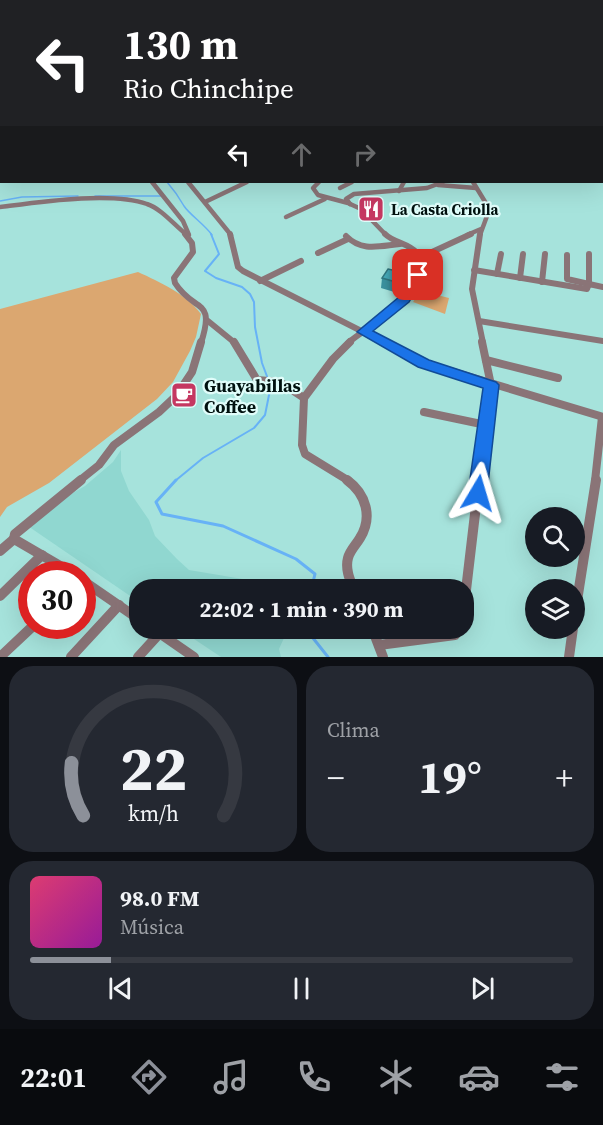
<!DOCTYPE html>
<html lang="es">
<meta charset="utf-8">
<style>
:root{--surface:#171b24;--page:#242831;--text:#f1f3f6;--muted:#9ea1a6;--line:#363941;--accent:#8c9099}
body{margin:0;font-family:"Source Serif 4",serif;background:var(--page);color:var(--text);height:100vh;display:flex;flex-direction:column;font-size:22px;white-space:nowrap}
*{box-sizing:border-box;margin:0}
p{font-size:20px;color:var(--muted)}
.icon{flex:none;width:33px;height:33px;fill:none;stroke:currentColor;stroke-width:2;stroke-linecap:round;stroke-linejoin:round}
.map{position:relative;height:657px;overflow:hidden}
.side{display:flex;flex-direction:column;gap:9px;padding:9px;background:#0d0f14;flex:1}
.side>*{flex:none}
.hud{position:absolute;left:0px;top:0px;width:603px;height:183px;box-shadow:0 6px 24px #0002;background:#202124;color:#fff;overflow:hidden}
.controls{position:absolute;left:525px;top:507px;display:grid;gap:12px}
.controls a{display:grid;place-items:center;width:60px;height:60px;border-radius:50%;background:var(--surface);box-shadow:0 6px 24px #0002;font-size:30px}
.speed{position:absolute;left:18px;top:561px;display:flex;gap:12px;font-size:30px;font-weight:700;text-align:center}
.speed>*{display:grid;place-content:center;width:78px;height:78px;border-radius:50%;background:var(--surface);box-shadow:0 6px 24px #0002;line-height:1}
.speed .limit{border:9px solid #d22;background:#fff;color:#111}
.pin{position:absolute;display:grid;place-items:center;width:51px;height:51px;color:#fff;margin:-26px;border-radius:12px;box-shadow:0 3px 9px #0006}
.me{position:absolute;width:66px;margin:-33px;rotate:7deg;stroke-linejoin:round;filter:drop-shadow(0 0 4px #0008)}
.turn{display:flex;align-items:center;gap:21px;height:126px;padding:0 24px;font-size:27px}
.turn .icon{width:78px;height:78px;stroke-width:2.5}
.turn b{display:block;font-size:42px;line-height:51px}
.lanes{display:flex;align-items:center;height:57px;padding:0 24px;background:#0003;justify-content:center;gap:30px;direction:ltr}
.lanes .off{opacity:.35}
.big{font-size:45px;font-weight:700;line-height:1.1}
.side .tile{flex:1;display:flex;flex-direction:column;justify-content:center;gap:9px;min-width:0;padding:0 21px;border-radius:24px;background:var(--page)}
.side .dial{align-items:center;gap:0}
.dial svg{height:156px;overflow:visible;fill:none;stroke:var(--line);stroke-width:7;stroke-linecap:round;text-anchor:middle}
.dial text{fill:var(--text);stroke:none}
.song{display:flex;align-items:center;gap:18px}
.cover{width:72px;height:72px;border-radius:9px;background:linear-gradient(135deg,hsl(340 70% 55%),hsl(300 70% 35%))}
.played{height:6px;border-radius:3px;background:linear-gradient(90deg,var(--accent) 15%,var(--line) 15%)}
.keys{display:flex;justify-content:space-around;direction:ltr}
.heat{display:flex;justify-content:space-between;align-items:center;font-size:33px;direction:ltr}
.side .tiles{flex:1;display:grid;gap:9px;grid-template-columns:1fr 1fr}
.tile:last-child{grid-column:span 2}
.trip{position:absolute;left:129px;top:579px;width:345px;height:60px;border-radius:24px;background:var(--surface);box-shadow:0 6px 24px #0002;font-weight:700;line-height:60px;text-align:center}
.dock{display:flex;height:96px;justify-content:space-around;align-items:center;background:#090b0e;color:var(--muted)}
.dock .icon{width:42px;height:42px}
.dock .active{color:var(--accent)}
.dock b{font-size:27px;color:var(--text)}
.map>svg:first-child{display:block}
</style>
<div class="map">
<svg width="603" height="657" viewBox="0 0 603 657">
<rect width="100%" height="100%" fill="#a6e3dc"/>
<g fill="#90d7d0">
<polygon points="121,450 121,471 129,491 149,520 155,536 177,559 189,570 260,582 273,589 140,590 139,602 22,522 85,486 113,462"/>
<polygon points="179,629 288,629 279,649 281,657 221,657"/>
</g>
<g fill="#dba770">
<path d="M138 272C160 282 186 294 201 314L196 337 190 351 173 382 157 399 49 483 7 507 0 517V309Z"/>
<polygon points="421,291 449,298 445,314 413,302"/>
</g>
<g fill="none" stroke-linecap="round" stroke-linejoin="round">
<g stroke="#67b2f6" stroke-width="1.5">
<path d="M167 182C174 190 179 197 184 206 189 214 205 225 212 235"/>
<polyline points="95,196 162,196"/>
<polyline points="0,201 22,197 78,196"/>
</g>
<g stroke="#67b2f6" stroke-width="2">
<polyline points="211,234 219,254 205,271 216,278 242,287 250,294 254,302 255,327 262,363 268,379"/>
<polyline points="175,481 203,458 254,428 265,415 271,385"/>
</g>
<g stroke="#67b2f6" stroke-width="3">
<polyline points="176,480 156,502 162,514 223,526 296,559 315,574 311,590"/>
<polyline points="305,628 328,657"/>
</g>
<g stroke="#8a7477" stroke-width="4.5">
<polyline points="152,182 183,221 189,235"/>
<polyline points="188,182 231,235"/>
<polyline points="319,182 313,188 318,195 348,203 361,209 386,235"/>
<polyline points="473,182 487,205 487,216 480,235"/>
<polyline points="438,185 476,188"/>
<polyline points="340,188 352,182"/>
<polyline points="399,191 404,182"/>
<polyline points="205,202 247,182"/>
<polyline points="350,204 346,199 354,194 427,188 443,182"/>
<path d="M0 207C39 202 111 191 147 204 162 209 175 226 187 235"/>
<polyline points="286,217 325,199"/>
<polyline points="467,235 481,229"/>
</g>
<g stroke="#8a7477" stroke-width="6">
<path d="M185 234 192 243 193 252 174 278 175 283C194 313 216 297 201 343"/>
<polyline points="230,234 238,267 243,271 385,343"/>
<polyline points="480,234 472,289 483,343"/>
<path d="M346 236C362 252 379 246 400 244"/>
<polyline points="318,253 348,239"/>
<polyline points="567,255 567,279 589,284 589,254"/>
<polyline points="419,258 471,234"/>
<polyline points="474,270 587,289 589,284 603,287"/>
<polyline points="497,274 501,254"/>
<polyline points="520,278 523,254"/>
<polyline points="260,281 301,261"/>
<polyline points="542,282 545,254"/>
<polyline points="208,321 235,343"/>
<polyline points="479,321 603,341"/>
<path d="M348 343C373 322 412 306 419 271 420 265 421 258 417 253 409 243 394 243 385 234"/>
</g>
<g stroke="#8a7477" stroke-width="8">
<polyline points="234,342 257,380 280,382 304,398 302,445 305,454 349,481"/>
<polyline points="382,342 424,363 603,417"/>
<polyline points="486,360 558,378"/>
<polyline points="304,398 333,359 350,342"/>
<polyline points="424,412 486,425"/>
<polyline points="79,481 99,465 114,445 159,412 176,396 192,372 201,342"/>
<polyline points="479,481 491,385 482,342"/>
<polyline points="595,481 602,417"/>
</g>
<g stroke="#8a7477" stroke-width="10">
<path d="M347 480C366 494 373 517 360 538 356 545 350 550 348 558 345 569 350 580 354 590"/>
<polyline points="0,551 14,539"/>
<polyline points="74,574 14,539 15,534 81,480"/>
<polyline points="82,580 140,620"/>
<polyline points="0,596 42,555"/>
<polyline points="464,607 479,480"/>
<polyline points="574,620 596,480"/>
<polyline points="152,628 194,657"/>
<polyline points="372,628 383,657"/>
<polyline points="379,645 455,635 459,628"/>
<polyline points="0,657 33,626"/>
<polyline points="71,657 119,605"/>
<polyline points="138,657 159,634"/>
<polyline points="569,657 573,628"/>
</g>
<polygon fill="#4a272e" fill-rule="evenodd" points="603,140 603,144 602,143 602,141"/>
</g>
<g fill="#3a909d">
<polygon points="364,201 381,206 380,211 370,212 364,205"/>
<polygon points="382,278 408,284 401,294 381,288"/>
</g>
<polygon fill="#30767f" points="409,274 408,284 401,294 403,284"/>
<g fill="#44a8b6" stroke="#30767f" stroke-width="1.5">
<polygon points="364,201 381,206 370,207"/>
<polygon points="388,269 409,274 403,284 382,278"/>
</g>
<linearGradient id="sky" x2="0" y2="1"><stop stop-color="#74b3ee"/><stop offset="0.48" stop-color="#d7f2ef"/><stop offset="1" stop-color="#d7f2ef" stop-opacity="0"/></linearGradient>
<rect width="603" height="176" fill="url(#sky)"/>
<polygon fill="#1a73e8" stroke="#114b97" stroke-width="1.5" points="418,272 424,275 409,302 373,331 429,360 496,382 499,385 487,493 484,498 478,501 471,498 468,493 483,388 418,367 357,332 399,297 413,273"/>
<defs>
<symbol id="restaurant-square" viewBox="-11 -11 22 22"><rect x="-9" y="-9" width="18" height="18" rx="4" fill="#c53761" stroke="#e0fdfa"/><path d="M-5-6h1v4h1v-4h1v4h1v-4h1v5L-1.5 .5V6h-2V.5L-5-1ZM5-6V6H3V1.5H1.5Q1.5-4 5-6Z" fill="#fff"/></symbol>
<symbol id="cafe-square" viewBox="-11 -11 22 22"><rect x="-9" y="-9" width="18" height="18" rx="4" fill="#c53761" stroke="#e0fdfa"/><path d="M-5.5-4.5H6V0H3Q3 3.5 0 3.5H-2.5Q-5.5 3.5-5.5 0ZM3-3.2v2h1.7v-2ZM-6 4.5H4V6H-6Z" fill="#fff"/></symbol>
</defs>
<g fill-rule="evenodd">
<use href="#restaurant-square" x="356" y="194" width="30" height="30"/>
<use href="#cafe-square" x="169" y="380" width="30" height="30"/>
</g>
<g text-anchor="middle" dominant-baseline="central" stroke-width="4.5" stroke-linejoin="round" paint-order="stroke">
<g font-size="15" font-weight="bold" fill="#00110f" stroke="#e0fdfa" text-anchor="start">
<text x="391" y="209">La Casta Criolla</text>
</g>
<g font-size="18" font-weight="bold" fill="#00110f" stroke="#e0fdfa" text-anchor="start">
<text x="204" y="385">Guayabillas<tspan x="204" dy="21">Coffee</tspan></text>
</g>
</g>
</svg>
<div class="controls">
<a><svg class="icon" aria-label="search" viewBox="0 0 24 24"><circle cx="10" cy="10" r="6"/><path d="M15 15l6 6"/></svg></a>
<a><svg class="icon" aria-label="layers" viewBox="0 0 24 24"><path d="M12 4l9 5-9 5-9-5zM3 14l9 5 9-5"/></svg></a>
</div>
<div class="speed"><div class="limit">30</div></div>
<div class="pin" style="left:418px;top:275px;background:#d93025"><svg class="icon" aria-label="arrive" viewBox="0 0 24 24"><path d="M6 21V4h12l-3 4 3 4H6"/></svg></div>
<svg class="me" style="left:478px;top:493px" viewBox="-20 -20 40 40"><path d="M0-17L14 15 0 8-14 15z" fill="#1a73e8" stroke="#fff" stroke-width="4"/></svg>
<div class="trip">22:02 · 1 min · 390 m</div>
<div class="hud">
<div class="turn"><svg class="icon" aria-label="left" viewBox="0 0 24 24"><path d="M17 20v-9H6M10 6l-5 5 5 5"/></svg><div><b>130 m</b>Rio Chinchipe</div></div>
<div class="lanes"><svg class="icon" aria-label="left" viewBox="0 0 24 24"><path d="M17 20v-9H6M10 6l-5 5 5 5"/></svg><svg class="icon off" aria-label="ahead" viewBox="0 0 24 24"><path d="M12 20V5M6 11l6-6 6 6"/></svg><svg class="icon off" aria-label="right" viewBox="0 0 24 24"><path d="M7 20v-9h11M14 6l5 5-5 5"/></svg></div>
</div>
</div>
<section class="side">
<div class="tiles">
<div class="tile dial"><svg viewBox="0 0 100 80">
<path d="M14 69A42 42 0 1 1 86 69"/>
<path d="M14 69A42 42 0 0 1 8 42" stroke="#8c9099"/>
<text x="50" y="56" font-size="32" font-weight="700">22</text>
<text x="50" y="72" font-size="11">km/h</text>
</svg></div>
<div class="tile"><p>Clima</p>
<div class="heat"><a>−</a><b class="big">19°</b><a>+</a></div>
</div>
<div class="tile">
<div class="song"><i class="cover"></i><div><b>98.0 FM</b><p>Música</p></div></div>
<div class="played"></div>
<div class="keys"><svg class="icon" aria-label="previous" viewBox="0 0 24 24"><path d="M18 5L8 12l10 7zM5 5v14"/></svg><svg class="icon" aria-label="pause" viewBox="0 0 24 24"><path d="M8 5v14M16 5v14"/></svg><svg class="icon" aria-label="next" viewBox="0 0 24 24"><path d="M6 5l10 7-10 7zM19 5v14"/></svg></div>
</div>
</div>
</section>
<nav class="dock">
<b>22:01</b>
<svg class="icon active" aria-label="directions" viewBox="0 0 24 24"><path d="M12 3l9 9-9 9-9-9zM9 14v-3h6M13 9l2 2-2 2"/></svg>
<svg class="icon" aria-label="music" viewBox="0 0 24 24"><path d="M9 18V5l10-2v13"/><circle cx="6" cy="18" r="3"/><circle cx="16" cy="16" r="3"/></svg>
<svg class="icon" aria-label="phone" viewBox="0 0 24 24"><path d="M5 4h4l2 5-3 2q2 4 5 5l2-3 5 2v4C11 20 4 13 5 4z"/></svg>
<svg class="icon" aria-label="climate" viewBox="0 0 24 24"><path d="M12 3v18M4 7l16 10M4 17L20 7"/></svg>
<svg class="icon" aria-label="car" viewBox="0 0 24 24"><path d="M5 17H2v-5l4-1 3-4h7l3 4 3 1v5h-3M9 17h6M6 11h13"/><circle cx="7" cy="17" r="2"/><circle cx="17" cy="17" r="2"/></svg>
<svg class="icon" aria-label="filters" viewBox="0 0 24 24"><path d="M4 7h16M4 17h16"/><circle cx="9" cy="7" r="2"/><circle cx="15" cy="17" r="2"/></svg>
</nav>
